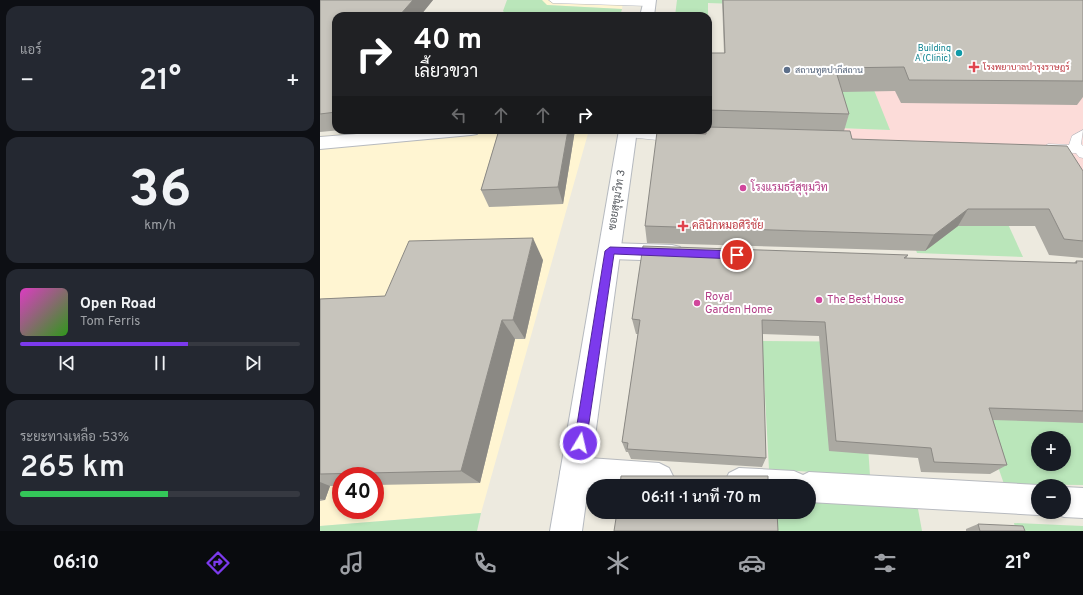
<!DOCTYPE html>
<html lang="th">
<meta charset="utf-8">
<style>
:root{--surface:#171b24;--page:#242831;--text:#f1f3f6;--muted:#9ea1a6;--line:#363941;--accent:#7c3aed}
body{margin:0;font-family:Overpass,Sarabun,sans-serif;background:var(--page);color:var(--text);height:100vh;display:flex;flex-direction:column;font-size:15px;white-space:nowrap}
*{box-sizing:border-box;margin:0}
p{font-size:13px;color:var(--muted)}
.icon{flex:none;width:22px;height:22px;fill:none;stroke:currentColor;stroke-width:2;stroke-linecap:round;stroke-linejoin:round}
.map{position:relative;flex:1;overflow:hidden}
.panel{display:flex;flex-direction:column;gap:6px;padding:6px;background:#0d0f14;width:320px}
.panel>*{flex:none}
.guide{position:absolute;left:12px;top:12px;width:380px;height:122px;border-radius:12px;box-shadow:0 2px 6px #0003;background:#202124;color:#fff;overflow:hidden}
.tools{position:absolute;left:711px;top:431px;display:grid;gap:8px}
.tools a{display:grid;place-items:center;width:40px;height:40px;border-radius:50%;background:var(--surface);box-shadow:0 2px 6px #0003;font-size:20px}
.speed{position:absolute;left:12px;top:467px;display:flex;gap:8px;font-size:20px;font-weight:700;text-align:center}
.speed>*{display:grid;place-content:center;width:52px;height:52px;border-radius:50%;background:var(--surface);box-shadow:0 2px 6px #0003;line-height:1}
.speed .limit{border:6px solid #d22;background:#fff;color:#111}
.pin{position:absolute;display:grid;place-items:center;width:34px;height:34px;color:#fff;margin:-17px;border:2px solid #fff;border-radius:50%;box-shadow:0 1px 4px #0007}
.me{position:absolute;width:44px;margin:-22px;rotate:9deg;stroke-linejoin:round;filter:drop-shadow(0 0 3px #0008)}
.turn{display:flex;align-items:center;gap:14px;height:84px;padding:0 16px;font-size:18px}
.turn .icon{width:52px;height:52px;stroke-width:2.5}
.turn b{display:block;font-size:28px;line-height:34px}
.lanes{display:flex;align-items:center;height:38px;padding:0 16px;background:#0003;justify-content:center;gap:20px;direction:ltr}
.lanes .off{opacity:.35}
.big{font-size:30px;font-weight:600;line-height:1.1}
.panel .card{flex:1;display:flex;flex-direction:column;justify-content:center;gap:6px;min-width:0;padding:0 14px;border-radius:12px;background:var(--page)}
.panel .dial{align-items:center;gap:0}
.dial b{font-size:52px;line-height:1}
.song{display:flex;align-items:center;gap:12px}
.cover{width:48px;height:48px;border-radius:6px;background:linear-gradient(135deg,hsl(310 70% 55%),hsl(110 70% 35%))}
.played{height:4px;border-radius:2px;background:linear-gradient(90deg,var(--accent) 60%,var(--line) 60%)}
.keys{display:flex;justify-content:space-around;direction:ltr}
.heat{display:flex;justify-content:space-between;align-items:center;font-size:22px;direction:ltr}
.charge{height:6px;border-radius:3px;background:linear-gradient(90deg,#34c759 53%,var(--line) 0)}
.trip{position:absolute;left:266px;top:479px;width:230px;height:40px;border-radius:20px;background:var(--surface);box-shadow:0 2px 6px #0003;font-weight:600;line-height:40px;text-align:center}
.tabs{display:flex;height:64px;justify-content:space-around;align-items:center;background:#090b0e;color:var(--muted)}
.tabs .icon{width:28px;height:28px}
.tabs .active{color:var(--accent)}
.tabs b{font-size:18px;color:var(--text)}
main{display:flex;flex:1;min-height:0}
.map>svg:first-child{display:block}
</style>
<main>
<section class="panel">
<div class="card"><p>แอร์</p>
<div class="heat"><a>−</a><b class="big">21°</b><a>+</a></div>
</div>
<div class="card dial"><b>36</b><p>km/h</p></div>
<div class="card">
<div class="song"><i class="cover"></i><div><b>Open Road</b><p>Tom Ferris</p></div></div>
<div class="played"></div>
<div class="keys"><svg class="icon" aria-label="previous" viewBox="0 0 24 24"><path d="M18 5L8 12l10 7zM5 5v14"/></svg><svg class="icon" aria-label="pause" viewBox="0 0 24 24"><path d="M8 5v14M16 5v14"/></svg><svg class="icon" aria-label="next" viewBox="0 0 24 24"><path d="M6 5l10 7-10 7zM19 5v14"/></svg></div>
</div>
<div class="card"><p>ระยะทางเหลือ · 53%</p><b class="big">265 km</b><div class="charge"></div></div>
</section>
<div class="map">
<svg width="763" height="531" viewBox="0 0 763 531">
<rect width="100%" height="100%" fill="#edeadf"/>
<g fill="#fff5d2" fill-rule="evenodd">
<polygon points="220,0 303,0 302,9 227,5"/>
<path d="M62 130H269L161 513 0 526V136ZM21 476H55V510H21Z"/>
</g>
<polygon fill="#fcdcd9" points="522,10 763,11 763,207 336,148 338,130 388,130 388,123 569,130"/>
<g fill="#bae6ba" fill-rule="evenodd">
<polygon points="187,0 222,0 227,5 302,9 300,16 188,16 183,11"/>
<polygon points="357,0 518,0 570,130 388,123 477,6 388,3 388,16 355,16"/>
<polygon points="586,220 687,222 703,257 597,253"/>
<polygon points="442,341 575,342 544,386 550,476 449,469"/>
<path d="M659 412 763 415V485L684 484ZM718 438H744V464H718Z"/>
<polygon points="489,501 598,509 602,531 453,531 452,512 489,512"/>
<polygon points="161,513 157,531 0,531 0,526"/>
<polygon points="694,523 763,526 763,531 696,531"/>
</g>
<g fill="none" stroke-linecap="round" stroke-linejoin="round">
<defs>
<g id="lane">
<polygon points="229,0 329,0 333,3 329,6 233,3"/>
<polygon points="304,130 357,134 363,138 357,142 308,137 304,136 302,133"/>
<polygon points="763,130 761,144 763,146 763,158 759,157 756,153 728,152 722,148 728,144 749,145 752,136"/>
</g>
<g id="street">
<polygon points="86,130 160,130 157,134 151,135 0,149 0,137"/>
<polygon points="290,243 352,245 360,247 363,253 360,259 352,261 290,259 282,257 279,251 282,245"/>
<polygon points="255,457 339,463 349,468 354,478 350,486 273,486 273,488 255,487 245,482 240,472 245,462"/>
<polygon points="419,468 474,471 483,475 489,472 718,485 721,486 718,486 718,512 725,512 718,515 489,502 489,486 405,486 404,483 409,473"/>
<polygon points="744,487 763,488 763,518 744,517 733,513 744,512"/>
</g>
<g id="secondary">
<polygon points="324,0 336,0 334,16 320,16"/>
<polygon points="299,130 317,130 262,531 230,531"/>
</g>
</defs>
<use href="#lane" stroke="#b7babf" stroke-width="1"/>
<use href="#street" stroke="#b7babf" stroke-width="2"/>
<use href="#secondary" stroke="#b5b9bf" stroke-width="2"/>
<use href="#lane" fill="#fff" fill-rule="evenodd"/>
<use href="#street" fill="#fff" fill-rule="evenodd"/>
<use href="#secondary" fill="#fff" fill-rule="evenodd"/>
</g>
<g fill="#aba9a2">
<polygon points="0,0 113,0 100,16 16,16 16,130 21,130 0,132"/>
<polygon points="402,0 763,0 763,97 757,105 581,103 575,91 522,92 529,114 524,131 532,139 763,171 763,258 729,255 715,226 638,226 605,251 327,243 325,226 388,130 388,57 404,53"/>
<polygon points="179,130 255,130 243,204 169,207 161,190"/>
<polygon points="588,255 586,259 754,263 756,261 763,261 763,423 673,420 687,465 670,474 601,472 598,458 509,451 499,336 442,334 446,458 442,467 311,459 308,452 306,452 302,442 318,334 316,334 312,319"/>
<polygon points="223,260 205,339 195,339 160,483 55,485 55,476 21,476 21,486 10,486 5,500 0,501 0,299 65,296"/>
<polygon points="658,524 705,531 646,531 646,529"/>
</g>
<g fill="#8b8984">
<polygon points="93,0 113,0 100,16 79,16"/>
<polygon points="248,130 255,130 243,204 238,187"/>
<polygon points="648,209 638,226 605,251 614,235"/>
<polygon points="213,238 223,260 205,339 193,320"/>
<polygon points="182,320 195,339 160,483 141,471"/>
<polygon points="0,482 10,486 5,500 0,499"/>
</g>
<g fill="#c7c4bc" stroke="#8b8984">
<polygon points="0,0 93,0 79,16 16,16 16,112 0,114"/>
<polygon points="403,0 763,0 763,81 589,80 584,67 515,68 529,114 388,110 388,57 390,57 390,53 405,53"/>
<polygon points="388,127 530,131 532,139 747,146 763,171 763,241 744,239 729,209 648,209 614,235 325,226 337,132 386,134 386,130 388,130"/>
<polygon points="179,130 248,130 238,187 161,190"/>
<polygon points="213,238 193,320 182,320 141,471 0,474 0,299 65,296 89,241"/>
<polygon points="323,246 588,255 584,258 757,263 756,261 763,261 763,411 669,408 687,465 614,462 611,448 516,441 505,322 442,320 446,458 307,449 308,443 302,442 320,320 312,319"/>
<polygon points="301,476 448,476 448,486 300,486"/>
<polygon points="297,512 457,512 458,531 294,531"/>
<polygon points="658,524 703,526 705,531 660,531"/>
</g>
<polygon fill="#7c3aed" stroke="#51269a" points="290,247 417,251 421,255 417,259 294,254 266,443 264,447 260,449 256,447 254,443 285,251"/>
<circle fill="#0f9aa8" stroke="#fff" stroke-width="1.5" cx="639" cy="53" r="4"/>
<g fill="#e0444e" stroke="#fff" stroke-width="1.5">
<path d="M652 61h4v4h4v4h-4v4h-4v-4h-4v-4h4z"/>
<path d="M361 220h4v4h4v4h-4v4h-4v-4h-4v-4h4z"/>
</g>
<circle fill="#5c6f8a" stroke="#fff" stroke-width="1.5" cx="467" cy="70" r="4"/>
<g fill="#d1479c" stroke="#fff" stroke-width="1.5">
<circle cx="423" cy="188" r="4"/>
<circle cx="499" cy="300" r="4"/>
<circle cx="377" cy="303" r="4"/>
</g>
<g text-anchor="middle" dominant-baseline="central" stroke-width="4" stroke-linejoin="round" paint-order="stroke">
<g font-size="9" fill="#0d838f" stroke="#fff" text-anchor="end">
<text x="631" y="48">Building<tspan x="631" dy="10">A (Clinic)</tspan></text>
</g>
<g font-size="9" fill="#be3a42" stroke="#fff" text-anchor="start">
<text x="663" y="67">โรงพยาบาลบำรุงราษฎร์</text>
</g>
<g font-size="9" fill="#4e5e75" stroke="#fff" text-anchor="start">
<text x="475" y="70">สถานทูตปากีสถาน</text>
</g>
<g font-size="11" fill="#b23c85" stroke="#fff" text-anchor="start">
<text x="431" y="188">โรงแรมธรีสุขุมวิท</text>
<text x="385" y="297">Royal<tspan x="385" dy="13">Garden Home</tspan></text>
<text x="507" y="300">The Best House</text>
</g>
<g font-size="11" fill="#585c61" stroke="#fff">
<text transform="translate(297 200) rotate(-81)">ซอยสุขุมวิท 3</text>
</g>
<g font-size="11" fill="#be3a42" stroke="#fff" text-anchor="start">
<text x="372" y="226">คลินิกหมอศิริชัย</text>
</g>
</g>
</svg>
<div class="tools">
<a>+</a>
<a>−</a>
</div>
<div class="speed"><div class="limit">40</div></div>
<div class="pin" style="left:417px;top:255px;background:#d93025"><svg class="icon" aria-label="arrive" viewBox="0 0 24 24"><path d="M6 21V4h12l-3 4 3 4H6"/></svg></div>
<svg class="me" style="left:260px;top:443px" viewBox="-20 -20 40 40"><circle r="17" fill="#7c3aed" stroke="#fff" stroke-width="3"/><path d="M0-11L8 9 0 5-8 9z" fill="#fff"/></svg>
<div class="trip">06:11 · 1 นาที · 70 m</div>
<div class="guide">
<div class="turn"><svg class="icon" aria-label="right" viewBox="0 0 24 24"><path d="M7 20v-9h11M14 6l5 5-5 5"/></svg><div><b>40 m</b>เลี้ยวขวา</div></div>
<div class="lanes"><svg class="icon off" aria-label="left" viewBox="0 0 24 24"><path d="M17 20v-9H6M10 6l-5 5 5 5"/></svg><svg class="icon off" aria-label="ahead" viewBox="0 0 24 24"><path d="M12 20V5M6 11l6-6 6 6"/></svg><svg class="icon off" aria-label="ahead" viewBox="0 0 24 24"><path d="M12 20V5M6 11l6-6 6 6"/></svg><svg class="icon" aria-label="right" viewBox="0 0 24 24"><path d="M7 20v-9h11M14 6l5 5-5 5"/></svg></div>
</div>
</div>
</main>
<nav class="tabs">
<b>06:10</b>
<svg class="icon active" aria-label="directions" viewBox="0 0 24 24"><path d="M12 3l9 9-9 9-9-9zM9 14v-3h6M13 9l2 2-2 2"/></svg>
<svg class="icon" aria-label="music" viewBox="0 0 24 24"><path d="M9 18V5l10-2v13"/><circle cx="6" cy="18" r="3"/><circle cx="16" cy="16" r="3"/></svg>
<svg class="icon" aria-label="phone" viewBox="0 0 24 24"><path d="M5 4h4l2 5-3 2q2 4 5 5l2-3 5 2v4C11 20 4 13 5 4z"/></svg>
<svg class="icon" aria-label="climate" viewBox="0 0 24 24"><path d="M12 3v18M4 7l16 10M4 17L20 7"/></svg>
<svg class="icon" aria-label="car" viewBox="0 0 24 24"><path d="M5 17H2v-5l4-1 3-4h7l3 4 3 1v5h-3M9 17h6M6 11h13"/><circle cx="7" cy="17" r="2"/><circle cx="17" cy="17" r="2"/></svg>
<svg class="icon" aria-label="filters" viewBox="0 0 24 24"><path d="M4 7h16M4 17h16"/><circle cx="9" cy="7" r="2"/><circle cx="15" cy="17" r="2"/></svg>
<b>21°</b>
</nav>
